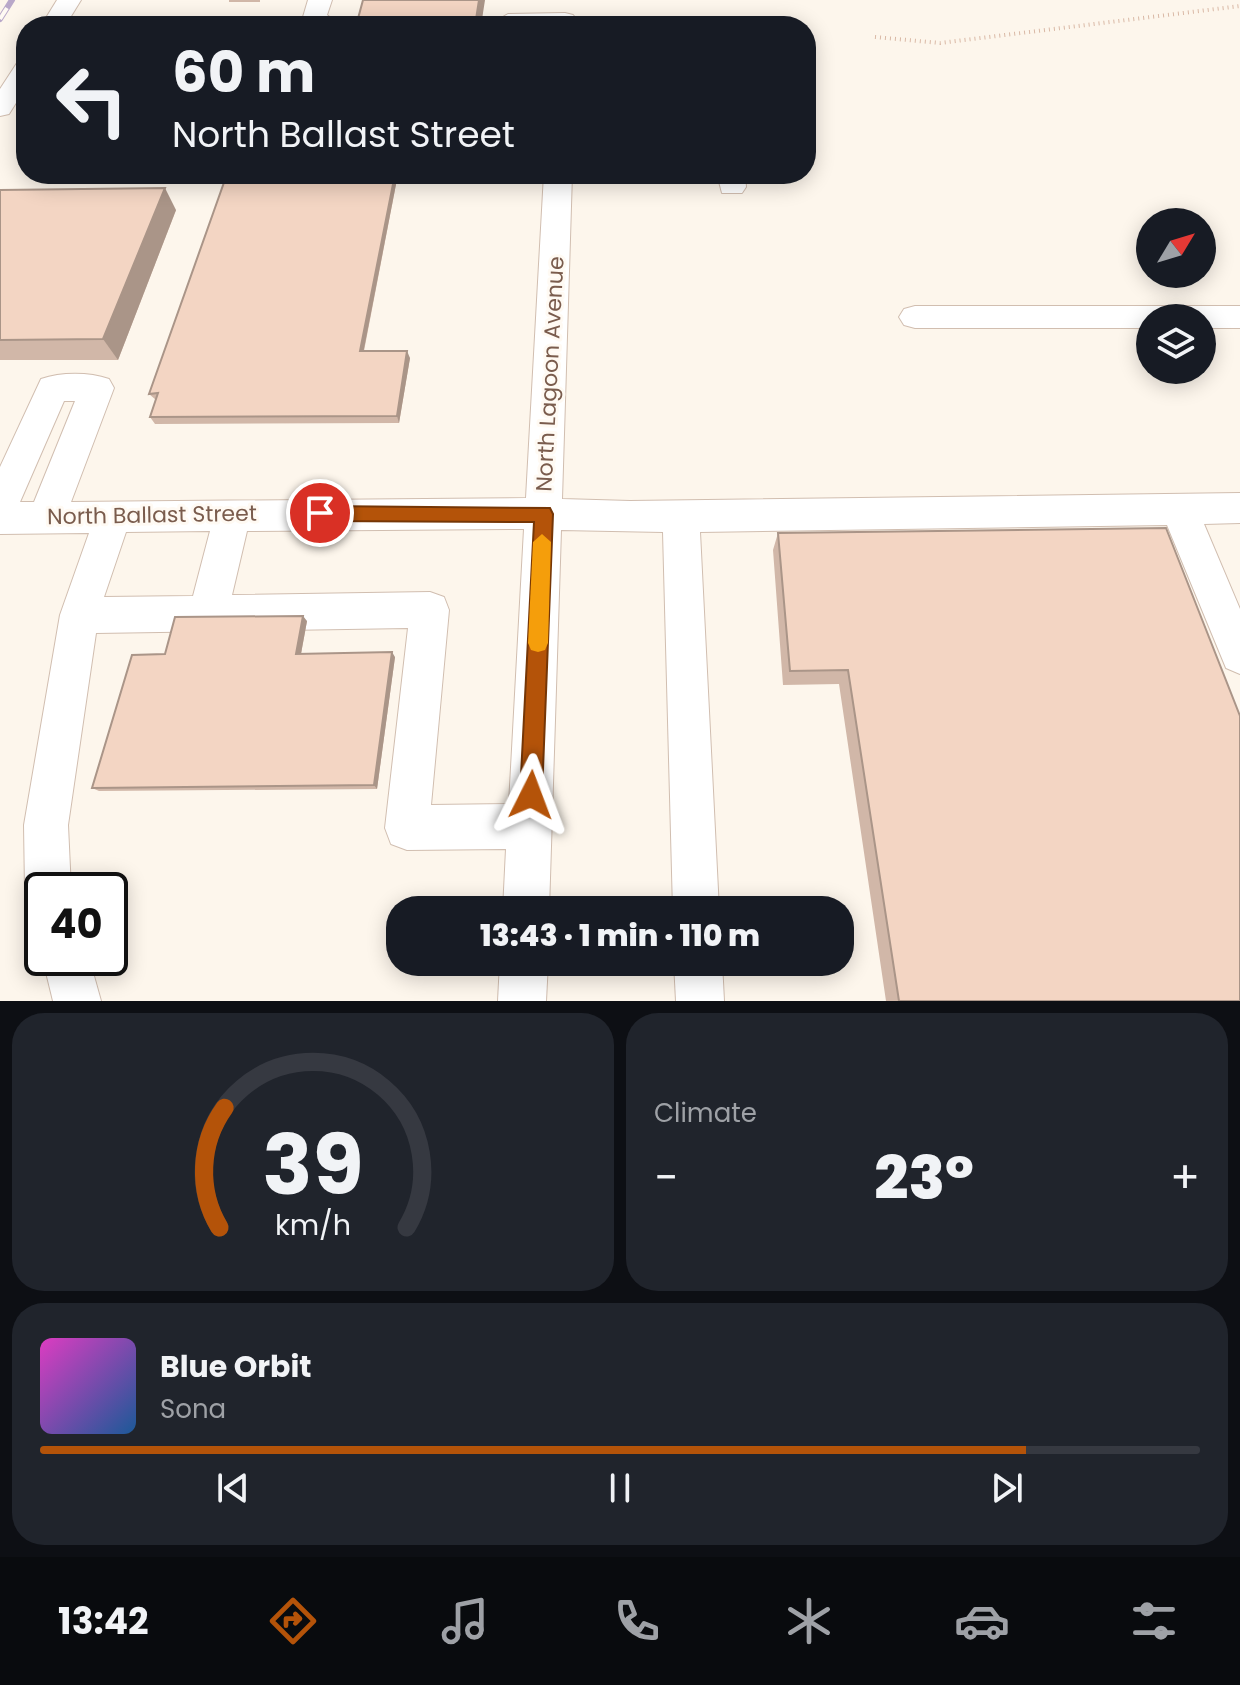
<!DOCTYPE html>
<meta charset="utf-8">
<style>
:root{--surface:#171b24;--page:#20242c;--text:#f1f3f6;--muted:#9ea1a6;--line:#363941;--accent:#b45309}
body{margin:0;font-family:Poppins,sans-serif;background:var(--page);color:var(--text);height:100vh;display:flex;flex-direction:column;font-size:30px;white-space:nowrap}
*{box-sizing:border-box;margin:0}
p{font-size:26px;color:var(--muted)}
.icon{flex:none;width:44px;height:44px;fill:none;stroke:currentColor;stroke-width:2;stroke-linecap:round;stroke-linejoin:round}
.map{position:relative;height:1001px;overflow:hidden}
.panel{display:flex;flex-direction:column;gap:12px;padding:12px;background:#0d0f14;flex:1}
.panel>*{flex:none}
.hud{position:absolute;left:16px;top:16px;width:800px;height:168px;border-radius:32px;box-shadow:0 4px 20px #0003;background:#171b24;color:var(--text);overflow:hidden}
.needle{width:52px;rotate:52deg}
.fabs{position:absolute;left:1136px;top:208px;display:grid;gap:16px}
.fabs a{display:grid;place-items:center;width:80px;height:80px;border-radius:50%;background:var(--surface);box-shadow:0 4px 20px #0003;font-size:40px}
.speed{position:absolute;left:24px;top:872px;display:flex;gap:16px;font-size:40px;font-weight:700;text-align:center}
.speed>*{display:grid;place-content:center;width:104px;height:104px;border-radius:50%;background:var(--surface);box-shadow:0 4px 20px #0003;line-height:1}
.speed .limit{border:4px solid #111;border-radius:12px;background:#fff;color:#111}
.pin{position:absolute;display:grid;place-items:center;width:68px;height:68px;color:#fff;margin:-34px;border:4px solid #fff;border-radius:50%;box-shadow:0 2px 8px #0007}
.me{position:absolute;width:88px;margin:-44px;rotate:3deg;stroke-linejoin:round;filter:drop-shadow(0 0 6px #0008)}
.turn{display:flex;align-items:center;gap:28px;height:168px;padding:0 24px;font-size:36px}
.turn .icon{width:104px;height:104px;stroke-width:2.5}
.turn b{display:block;font-size:56px;line-height:68px}
.big{font-size:60px;font-weight:800;line-height:1.1}
.panel .widget{flex:1;display:flex;flex-direction:column;justify-content:center;gap:12px;min-width:0;padding:0 28px;border-radius:32px;background:var(--page)}
.panel .dial{align-items:center;gap:0}
.dial svg{height:208px;overflow:visible;fill:none;stroke:var(--line);stroke-width:7;stroke-linecap:round;text-anchor:middle}
.dial text{fill:var(--text);stroke:none}
.song{display:flex;align-items:center;gap:24px}
.cover{width:96px;height:96px;border-radius:12px;background:linear-gradient(135deg,hsl(310 70% 55%),hsl(210 70% 35%))}
.played{height:8px;border-radius:4px;background:linear-gradient(90deg,var(--accent) 85%,var(--line) 85%)}
.keys{display:flex;justify-content:space-around;direction:ltr}
.heat{display:flex;justify-content:space-between;align-items:center;font-size:44px;direction:ltr}
.panel .tiles{flex:1;display:grid;gap:12px;grid-template-columns:1fr 1fr}
.widget:last-child{grid-column:span 2}
.trip{position:absolute;left:386px;top:896px;width:468px;height:80px;border-radius:32px;background:var(--surface);box-shadow:0 4px 20px #0003;font-weight:800;line-height:80px;text-align:center}
.tab-bar{display:flex;height:128px;justify-content:space-around;align-items:center;background:#090b0e;color:var(--muted)}
.tab-bar .icon{width:56px;height:56px}
.tab-bar .active{color:var(--accent)}
.tab-bar b{font-size:36px;color:var(--text)}
.map>svg:first-child{display:block}
</style>
<div class="map">
<svg width="1240" height="1001" viewBox="0 0 1240 1001">
<rect width="100%" height="100%" fill="#fdf6ec"/>
<g fill="none" stroke-linecap="round" stroke-linejoin="round">
<defs>
<g id="minor">
<polygon points="57,0 81,0 65,26 41,26"/>
<path d="M308 0H332L327 15 341 26C327 26 312 30 303 17Z"/>
<polygon points="565,13 573,15 577,20 573,25 500,26 496,21 508,14"/>
<polygon points="26,61 26,87 9,114 0,116 0,89 17,63"/>
<path d="M544 174H572L562 499 630 501 1240 493V523L1204 524 1240 609V674L1226 668 1167 525 700 532 719 910H673L663 532 561 530 549 910H503L506 849 407 850 391 844 385 828 408 628 96 633 68 825 71 890H42V911L32 906 25 890 24 825 60 615 89 533 0 534V467L41 379C61 372 89 372 109 379L114 388 71 502 526 498ZM64 401H75L34 502H20ZM524 529 509 804 431 805 449 610 444 597 430 592 232 595 247 531ZM210 531 193 596 104 597 126 532Z"/>
<polygon points="717,174 745,174 746,187 742,193 722,193"/>
<polygon points="915,306 1240,306 1240,328 1202,328 1202,318 1150,318 1150,328 915,328 904,325 899,317 904,309"/>
<polygon points="42,956 89,958 101,1001 53,1001"/>
<polygon points="500,962 548,962 546,1001 498,1001"/>
<polygon points="674,962 722,962 724,1001 676,1001"/>
</g>
</defs>
<use href="#minor" stroke="#d1beb0" stroke-width="2"/>
<polyline stroke="#d9b8a5" stroke-width="4" stroke-dasharray="1 4" stroke-linecap="butt" points="875,37 940,43 1240,6"/>
<use href="#minor" fill="#fff" fill-rule="evenodd"/>
<defs>
<polyline id="rail" points="0,19 12,0"/>
</defs>
<use href="#rail" stroke="#b9a8c9" stroke-width="6"/>
<use href="#rail" stroke="#fffaf3" stroke-width="4" stroke-dasharray="13" stroke-linecap="butt"/>
</g>
<g fill="#d1b7a8">
<rect x="229" y="0" width="31" height="2"/>
<polygon points="227,174 398,174 364,351 410,358 399,423 155,424 150,417 156,400 149,394"/>
<polygon points="0,190 176,210 118,360 0,360"/>
<polygon points="778,533 1240,1001 886,1001 839,684 783,685 773,550"/>
<polygon points="307,621 301,654 395,657 377,789 99,791 92,788 165,654"/>
</g>
<g fill="#aa9588">
<polygon points="479,0 485,0 481,26 475,26"/>
<polygon points="395,174 398,174 362,359 360,351"/>
<polygon points="165,188 176,210 118,360 103,339"/>
<polygon points="407,351 410,358 399,423 397,416"/>
<polygon points="303,616 307,621 300,659 296,654"/>
<polygon points="392,652 395,657 377,789 374,785"/>
</g>
<g fill="#f3d5c3" stroke="#aa9588" stroke-width="2">
<polygon points="363,0 479,0 475,26 356,26"/>
<polygon points="128,23 243,23 242,26 126,26"/>
<polygon points="227,174 395,174 360,351 407,351 397,416 150,417 158,393 149,394"/>
<polygon points="165,188 103,339 0,340 0,190"/>
<polygon points="1166,528 1240,716 1240,1001 899,1001 848,670 790,671 778,533"/>
<polygon points="303,616 296,654 392,652 374,785 92,788 132,655 165,654 175,617"/>
</g>
<polygon fill="#b45309" stroke="#753606" stroke-width="2" points="320,506 550,508 553,514 542,795 539,803 531,806 523,803 520,795 534,522 320,521 311,513"/>
<polygon fill="#f59e0b" points="542,534 551,542 548,643 545,650 538,652 531,650 528,643 533,542"/>
<g text-anchor="middle" dominant-baseline="central" stroke-width="6" stroke-linejoin="round" paint-order="stroke">
<g font-size="22" fill="#7a5c4d" stroke="#fffaf3">
<text transform="translate(550 374) rotate(-87)">North Lagoon Avenue</text>
<text transform="translate(152 515) rotate(-1)">North Ballast Street</text>
</g>
</g>
</svg>
<div class="fabs">
<a><svg class="needle" viewBox="-14 -14 28 28"><path d="M0-13l5 13h-10z" fill="#e53935"/><path d="M0 13l5-13h-10z" fill="#9ea1a6"/></svg></a>
<a><svg class="icon" aria-label="layers" viewBox="0 0 24 24"><path d="M12 4l9 5-9 5-9-5zM3 14l9 5 9-5"/></svg></a>
</div>
<div class="speed"><div class="limit">40</div></div>
<div class="pin" style="left:320px;top:513px;background:#d93025"><svg class="icon" aria-label="arrive" viewBox="0 0 24 24"><path d="M6 21V4h12l-3 4 3 4H6"/></svg></div>
<svg class="me" style="left:531px;top:795px" viewBox="-20 -20 40 40"><path d="M0-17L14 15 0 8-14 15z" fill="#b45309" stroke="#fff" stroke-width="4"/></svg>
<div class="trip">13:43 · 1 min · 110 m</div>
<div class="hud">
<div class="turn"><svg class="icon" aria-label="left" viewBox="0 0 24 24"><path d="M17 20v-9H6M10 6l-5 5 5 5"/></svg><div><b>60 m</b>North Ballast Street</div></div>
</div>
</div>
<section class="panel">
<div class="tiles">
<div class="widget dial"><svg viewBox="0 0 100 80">
<path d="M14 69A42 42 0 1 1 86 69"/>
<path d="M14 69A42 42 0 0 1 16 23" stroke="#b45309"/>
<text x="50" y="56" font-size="32" font-weight="700">39</text>
<text x="50" y="72" font-size="11">km/h</text>
</svg></div>
<div class="widget"><p>Climate</p>
<div class="heat"><a>−</a><b class="big">23°</b><a>+</a></div>
</div>
<div class="widget">
<div class="song"><i class="cover"></i><div><b>Blue Orbit</b><p>Sona</p></div></div>
<div class="played"></div>
<div class="keys"><svg class="icon" aria-label="previous" viewBox="0 0 24 24"><path d="M18 5L8 12l10 7zM5 5v14"/></svg><svg class="icon" aria-label="pause" viewBox="0 0 24 24"><path d="M8 5v14M16 5v14"/></svg><svg class="icon" aria-label="next" viewBox="0 0 24 24"><path d="M6 5l10 7-10 7zM19 5v14"/></svg></div>
</div>
</div>
</section>
<nav class="tab-bar">
<b>13:42</b>
<svg class="icon active" aria-label="directions" viewBox="0 0 24 24"><path d="M12 3l9 9-9 9-9-9zM9 14v-3h6M13 9l2 2-2 2"/></svg>
<svg class="icon" aria-label="music" viewBox="0 0 24 24"><path d="M9 18V5l10-2v13"/><circle cx="6" cy="18" r="3"/><circle cx="16" cy="16" r="3"/></svg>
<svg class="icon" aria-label="phone" viewBox="0 0 24 24"><path d="M5 4h4l2 5-3 2q2 4 5 5l2-3 5 2v4C11 20 4 13 5 4z"/></svg>
<svg class="icon" aria-label="climate" viewBox="0 0 24 24"><path d="M12 3v18M4 7l16 10M4 17L20 7"/></svg>
<svg class="icon" aria-label="car" viewBox="0 0 24 24"><path d="M5 17H2v-5l4-1 3-4h7l3 4 3 1v5h-3M9 17h6M6 11h13"/><circle cx="7" cy="17" r="2"/><circle cx="17" cy="17" r="2"/></svg>
<svg class="icon" aria-label="filters" viewBox="0 0 24 24"><path d="M4 7h16M4 17h16"/><circle cx="9" cy="7" r="2"/><circle cx="15" cy="17" r="2"/></svg>
</nav>
